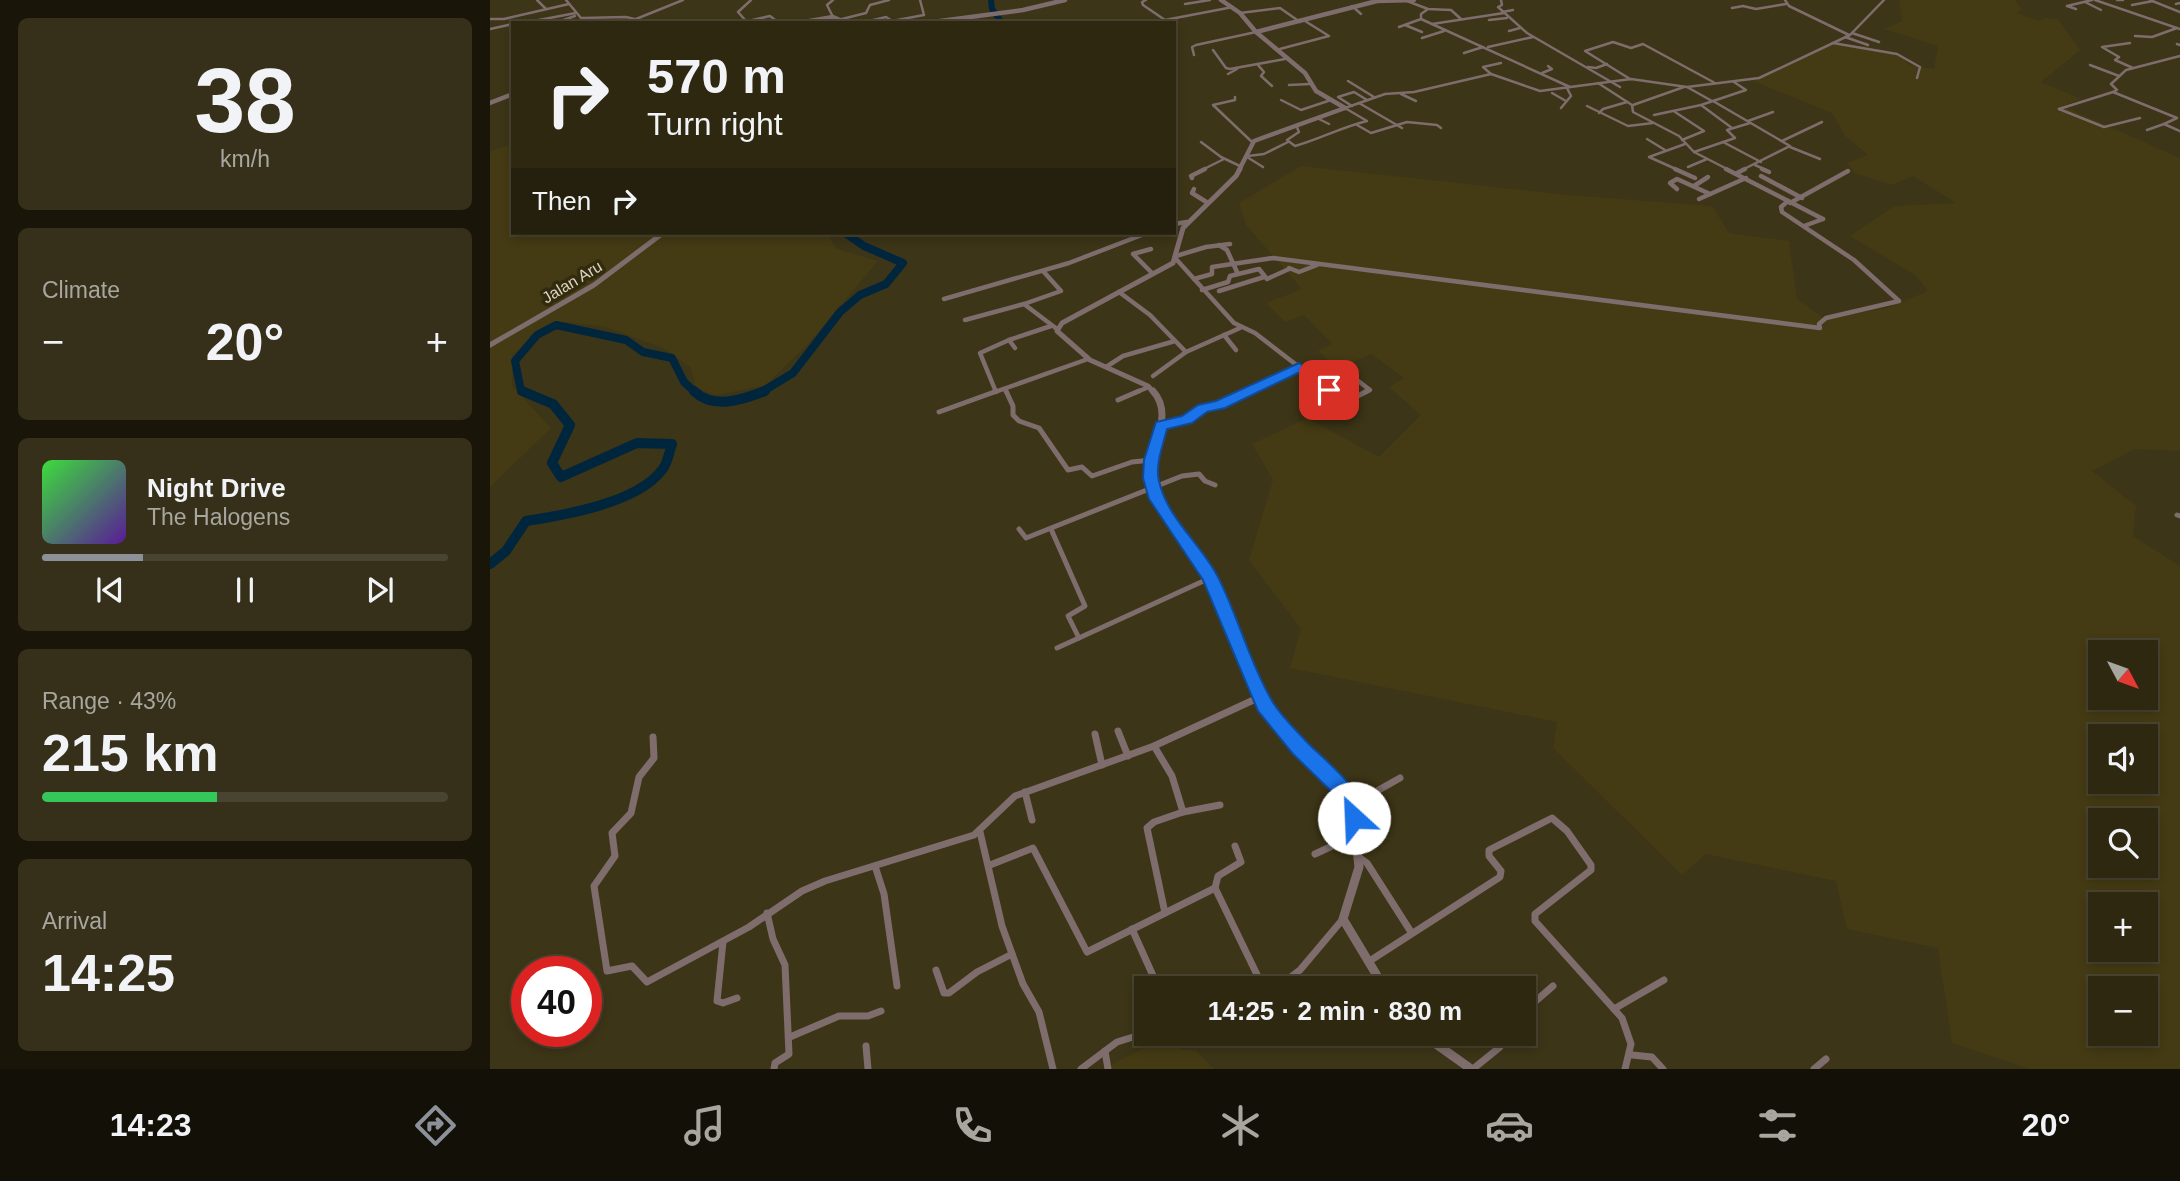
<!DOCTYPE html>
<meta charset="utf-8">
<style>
:root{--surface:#2e2811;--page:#36301a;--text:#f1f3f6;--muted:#a7a69f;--line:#494431;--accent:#8c9099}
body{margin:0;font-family:Helvetica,sans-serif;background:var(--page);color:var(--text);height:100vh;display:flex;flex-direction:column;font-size:26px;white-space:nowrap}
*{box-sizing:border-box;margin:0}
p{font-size:23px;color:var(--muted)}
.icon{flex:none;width:38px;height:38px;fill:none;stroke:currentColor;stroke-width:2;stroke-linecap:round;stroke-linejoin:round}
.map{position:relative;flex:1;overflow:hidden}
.sheet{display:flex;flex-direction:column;gap:18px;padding:18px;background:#191609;width:490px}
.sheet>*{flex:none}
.hud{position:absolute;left:21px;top:21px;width:665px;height:214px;border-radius:0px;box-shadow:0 4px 10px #0003,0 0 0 2px var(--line);background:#2e2811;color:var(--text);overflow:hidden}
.needle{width:46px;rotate:131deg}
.tools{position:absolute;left:1598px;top:640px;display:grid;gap:14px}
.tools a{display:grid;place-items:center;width:70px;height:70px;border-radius:0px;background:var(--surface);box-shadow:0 4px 10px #0003,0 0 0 2px var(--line);font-size:35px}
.speed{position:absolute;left:21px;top:956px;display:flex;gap:14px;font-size:35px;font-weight:700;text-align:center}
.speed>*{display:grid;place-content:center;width:91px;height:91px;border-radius:50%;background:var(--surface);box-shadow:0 4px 10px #0003,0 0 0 2px var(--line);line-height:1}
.speed .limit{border:10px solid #d22;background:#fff;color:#111}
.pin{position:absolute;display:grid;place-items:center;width:60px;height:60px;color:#fff;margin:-30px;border-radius:14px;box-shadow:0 4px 10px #0006}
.me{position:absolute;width:77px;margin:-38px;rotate:335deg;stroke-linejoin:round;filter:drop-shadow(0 0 5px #0008)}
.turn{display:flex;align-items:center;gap:24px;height:147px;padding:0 21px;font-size:32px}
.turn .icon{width:91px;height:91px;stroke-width:2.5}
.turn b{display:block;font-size:49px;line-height:60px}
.then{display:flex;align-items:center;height:66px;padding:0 21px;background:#0003;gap:14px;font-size:26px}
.big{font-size:52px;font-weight:700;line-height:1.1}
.sheet .widget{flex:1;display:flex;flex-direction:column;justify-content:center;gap:10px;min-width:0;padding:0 24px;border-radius:10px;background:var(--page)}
.sheet .dial{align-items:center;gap:0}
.dial b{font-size:91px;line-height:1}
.song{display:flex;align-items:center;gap:21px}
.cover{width:84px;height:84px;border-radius:10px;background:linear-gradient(135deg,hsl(120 70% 55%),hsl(270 70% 35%))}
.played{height:7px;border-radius:4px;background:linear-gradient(90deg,var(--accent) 25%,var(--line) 25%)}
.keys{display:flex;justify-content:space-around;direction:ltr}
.heat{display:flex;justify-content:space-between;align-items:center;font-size:38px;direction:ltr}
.charge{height:10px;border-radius:5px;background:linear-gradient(90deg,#34c759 43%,var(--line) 0)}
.trip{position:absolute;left:644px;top:976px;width:402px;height:70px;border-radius:0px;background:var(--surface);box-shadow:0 4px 10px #0003,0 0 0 2px var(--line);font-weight:700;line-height:70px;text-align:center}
.tabs{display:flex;height:112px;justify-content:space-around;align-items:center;background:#121007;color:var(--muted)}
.tabs .icon{width:49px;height:49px}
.tabs .active{color:var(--accent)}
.tabs b{font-size:32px;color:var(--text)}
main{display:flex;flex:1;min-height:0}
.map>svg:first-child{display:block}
</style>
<main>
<section class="sheet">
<div class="widget dial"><b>38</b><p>km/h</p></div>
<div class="widget"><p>Climate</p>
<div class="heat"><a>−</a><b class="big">20°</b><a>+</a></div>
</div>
<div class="widget">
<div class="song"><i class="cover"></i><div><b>Night Drive</b><p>The Halogens</p></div></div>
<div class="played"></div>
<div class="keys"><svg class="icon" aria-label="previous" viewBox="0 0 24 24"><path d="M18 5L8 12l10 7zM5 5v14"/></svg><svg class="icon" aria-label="pause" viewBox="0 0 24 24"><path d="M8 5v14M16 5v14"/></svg><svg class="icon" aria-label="next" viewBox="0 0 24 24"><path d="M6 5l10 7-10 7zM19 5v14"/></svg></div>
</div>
<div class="widget"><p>Range · 43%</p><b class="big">215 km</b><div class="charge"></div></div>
<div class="widget"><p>Arrival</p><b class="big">14:25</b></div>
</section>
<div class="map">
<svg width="1690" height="1069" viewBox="0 0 1690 1069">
<rect width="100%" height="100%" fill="#3d3517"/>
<g fill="#443b14" fill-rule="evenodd">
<path d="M1409 0H1525L1532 9 1527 13 1548 21 1555 18 1568 19 1590 50 1551 82 1591 99 1573 106 1690 158V451L1645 449 1602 471 1646 506 1643 536 1690 566V1069H1540L1462 1043 1448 948 1357 929 1346 881 1216 854 1192 875 1063 748 1067 722 800 668 811 629 759 560 783 480 762 444 817 418 889 457 931 415 899 387 914 378 882 354 847 368 828 351 842 344 814 315 795 322 776 303 812 289 756 225 749 203 811 166 1078 195 1222 206 1239 233 1299 241 1307 299 1335 319 1397 308 1438 291 1425 275 1360 236 1405 206 1466 203 1423 176 1402 185 1365 173 1356 163 1378 155 1355 136 1342 113 1263 81 1340 44 1407 54 1420 65 1444 69 1448 46 1394 29 1412 21ZM1610 653H1656V698H1610ZM1610 737H1656V782H1610ZM1610 821H1656V866H1610ZM1610 905H1656V950H1610ZM1610 989H1656V1034H1610Z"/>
<polygon points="23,144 23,233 336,233 347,249 388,261 317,345 276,385 226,395 206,388 201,368 173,348 116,327 77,322 46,332 22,356 22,386 61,428 0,487 0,151"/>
<polygon points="662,1044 706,1051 724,1069 613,1069"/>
</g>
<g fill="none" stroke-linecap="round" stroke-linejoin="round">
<polyline stroke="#00263e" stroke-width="6" points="501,0 502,9 512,23"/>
<g stroke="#00263e" stroke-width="8">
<polyline points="36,393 31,391 25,361 47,335 66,325 136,340 153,352 182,358 194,382 206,393"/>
<polyline points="270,393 303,373 350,312 370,295 396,284 413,263 374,246 355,233"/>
</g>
<g stroke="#00263e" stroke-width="10">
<path d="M204 391C224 410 252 400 275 391"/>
<path d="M0 564 16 551 36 521C75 515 147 503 172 470 178 463 179 452 182 444L147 443 71 477 62 463 80 425 63 404 32 391"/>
</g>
<g stroke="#7e6d6c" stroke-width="2.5">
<polyline points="47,0 56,9"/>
<polyline points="76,0 91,18 136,17 161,23"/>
<polyline points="343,0 337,5 343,17"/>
<polyline points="656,0 652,2 653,5 675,20 743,7"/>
<polyline points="1011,0 1012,5 1008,7 1037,33 1130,87"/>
<polyline points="1295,0 1299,6 1359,35"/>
<polyline points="1605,0 1690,29"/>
<polyline points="1627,0 1633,0"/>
<polyline points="1660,0 1690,12"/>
<polyline points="917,1 938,9 961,10 971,19"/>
<polyline points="1595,2 1611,10"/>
<polyline points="695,4 720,0"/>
<polyline points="1686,4 1690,3"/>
<polyline points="1642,5 1663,1"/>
<polyline points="862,6 871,14"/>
<polyline points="1242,8 1253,6 1266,9 1296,4"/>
<polyline points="1586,9 1577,6 1602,0"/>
<polyline points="1012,12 1023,10"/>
<polyline points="750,13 790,8 810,22"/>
<polyline points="0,19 14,19 79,4"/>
<polyline points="146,19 193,0"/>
<polyline points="352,19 376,13 380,5 399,0"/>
<polyline points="931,19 1080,87"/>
<polyline points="999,20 1017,18"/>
<polyline points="256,21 248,12 261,0"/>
<polyline points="33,23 86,13"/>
<polyline points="65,23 85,16"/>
<polyline points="250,23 280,16 289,23"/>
<polyline points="371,23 396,17 402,21 434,15 430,0"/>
<polyline points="942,24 1014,13"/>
<polyline points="915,25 932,32"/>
<polyline points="909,27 931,19 931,14 938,9"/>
<polyline points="0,29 23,24"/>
<polyline points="1019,31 1030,28"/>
<polyline points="1362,33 1389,42"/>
<polyline points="1645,36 1662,37 1687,28"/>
<polyline points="1355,37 1378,45"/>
<polyline points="932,38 954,31"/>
<polyline points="1343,43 1407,54 1430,67 1427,78"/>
<polyline points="1687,44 1690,45"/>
<polyline points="998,47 1043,37"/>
<polyline points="723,50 736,68 740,69 795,59"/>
<polyline points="786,50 839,36 815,21"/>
<polyline points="974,53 993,47"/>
<polyline points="704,55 702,47 706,45 766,32"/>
<polyline points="1629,57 1612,47 1640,43"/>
<polyline points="1629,57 1625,60 1643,68"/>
<polyline points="768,65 774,72 771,76 782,86"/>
<polyline points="1600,65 1629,76"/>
<polyline points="1098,67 1106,68 1117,64"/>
<polyline points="1052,73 1062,69 1058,66"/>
<polyline points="738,74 747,69"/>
<polyline points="1001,74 993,67 1011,63"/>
<polyline points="1140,79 1095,51 1123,42 1141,48 1153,44 1225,83"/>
<polyline points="858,81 884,97"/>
<polyline points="1108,83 1142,105 1143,112 1189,136 1204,152 1239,170"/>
<polyline points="799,85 820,84"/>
<polyline points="1197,87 1222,101"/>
<polyline points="1623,92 1627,90 1621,84 1636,70 1690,56"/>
<polyline points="1062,93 1076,101"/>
<polyline points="911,94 926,101"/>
<polyline points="745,97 745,100 723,105 762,142"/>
<polyline points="791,100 811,110 841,100"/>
<polyline points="1223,101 1300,146 1252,170"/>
<polyline points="869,103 912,128"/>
<polyline points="1143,105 1194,87"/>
<polyline points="1211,105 1242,128"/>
<polyline points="862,106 848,97 864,92 877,100"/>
<polyline points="1097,106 1138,126 1163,123"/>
<polyline points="855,108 895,94 924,92 1001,74 1050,91 1141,79 1197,87 1269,78 1360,35 1394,0"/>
<polyline points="1071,108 1081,96 1077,88"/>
<polyline points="1569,109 1623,92 1687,118 1674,124 1690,131"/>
<polyline points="1569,109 1614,127 1650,118"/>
<polyline points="1185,112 1214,131 1192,140"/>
<polyline points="1109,113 1113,109 1137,102"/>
<polyline points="1164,115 1211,105 1256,90 1244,82"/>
<polyline points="827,118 839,124"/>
<polyline points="1258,121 1283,112"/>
<path d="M806 125 809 132 797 140 805 146C830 139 852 127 877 121L855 108"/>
<polyline points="867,125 881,133 917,122 947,125 951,128"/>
<polyline points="1657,130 1674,124"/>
<polyline points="1157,139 1175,150"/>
<polyline points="1292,141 1332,122"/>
<polyline points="711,142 731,157 752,167"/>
<polyline points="1233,142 1271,162"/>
<polyline points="1300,147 1330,159"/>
<polyline points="1204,152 1245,138 1237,130 1260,123"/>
<polyline points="758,156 774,154 798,142"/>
<polyline points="757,157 773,167"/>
<polyline points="1265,165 1276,170"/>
<polyline points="1198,167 1217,159"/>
<polyline points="712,170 734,159"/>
<polyline points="1188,170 1159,157 1195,144"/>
</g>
<g stroke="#7e6d6c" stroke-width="4.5">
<polyline points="1185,169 1205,178"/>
<polyline points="1236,169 1333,219"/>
<polyline points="1272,169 1279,172"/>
<polyline points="1247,173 1255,169"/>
<polyline points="1271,176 1312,198"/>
<polyline points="702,178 701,176 715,169"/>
<polyline points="1204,186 1218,177"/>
<polyline points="704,189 702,193 718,203"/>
<polyline points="1187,189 1180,183 1187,179 1220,194"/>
<polyline points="1209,199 1256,178"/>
<polyline points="1300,203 1358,171"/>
<polyline points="684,224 697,222"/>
<polyline points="1314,226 1333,219"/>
<polyline points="729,245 737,250 747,272"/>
<polyline points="661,249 643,254 662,273"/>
<polyline points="686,256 716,247 740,244"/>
<polyline points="686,259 744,323 765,333 839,390"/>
<polyline points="799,268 809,272 827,265"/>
<polyline points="553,271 571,291 534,304 567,329"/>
<polyline points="704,279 722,274 722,267 783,258 1330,328 1329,324 1336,318 1409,301 1364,260 1292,212 1291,207 1298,201"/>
<polyline points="712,290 738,282 740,276 769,269 777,279 799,269"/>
<polyline points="729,291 774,277"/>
<polyline points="629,292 660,315 696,352 750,328"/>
<polyline points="454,299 579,263 657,233"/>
<polyline points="475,320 534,304"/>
<polyline points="734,335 746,350"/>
<polyline points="525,348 519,340 561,326"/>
<polyline points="616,367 633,356 685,341"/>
<polyline points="663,376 696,352"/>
<polyline points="515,389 517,393"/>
<polyline points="839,390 842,393"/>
<polyline points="839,390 867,380 880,390 874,393"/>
<polyline points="506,392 490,353 519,340"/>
<polyline points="502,393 598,359"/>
<polyline points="644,393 659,387"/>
<polyline points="755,393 809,367"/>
</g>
<g stroke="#7e6d6c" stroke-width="5">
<polyline points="516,391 523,406 523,415 529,421 549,428 578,470 592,467 602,476 642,462 662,460"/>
<polyline points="840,391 853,404 877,391"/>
<polyline points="628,400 649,391"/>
<polyline points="449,412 507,391"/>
<polyline points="671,426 697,420 713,408 730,405 758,391"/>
<polyline points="1687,515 1690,516"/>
<polyline points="529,529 536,538 692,476 709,474 715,481 725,485"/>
<polyline points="561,529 595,606 578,616 589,638"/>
<polyline points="567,648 720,578"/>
</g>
<g stroke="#7e6d6c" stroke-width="7">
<polyline points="628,731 638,756"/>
<polyline points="605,734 612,765"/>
<polyline points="163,737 164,758 149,777 141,813 122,833 125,856 104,886 117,971 142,966 157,982 259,927 312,891 335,881 484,835 525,796 664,746 770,697"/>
<polyline points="664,746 682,776 693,812 664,822 657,828 675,913"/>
<polyline points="535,792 542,820"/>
<polyline points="862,805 910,778"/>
<polyline points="693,812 730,805"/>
<polyline points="490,832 512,926 533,984 549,1012 563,1069"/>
<polyline points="825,854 866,835"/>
<polyline points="870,858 877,863 921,932"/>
<polyline points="500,865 543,848 597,952 725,888 774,989"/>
<polyline points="385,866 394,894 407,986"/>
<polyline points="725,888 728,876 751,862 745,846"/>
<polyline points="277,913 283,939 295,965 299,1054 285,1063 284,1069"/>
<polyline points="642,929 669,989"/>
<polyline points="233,942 227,1001 233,1003 247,998"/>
<polyline points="878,962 1010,877 1011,871 999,856 999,850 1062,818 1077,831 1101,865 1101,870 1045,914 1045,921 1132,1018 1141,1044 1135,1069"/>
<polyline points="446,970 454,993 459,993 487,972 522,954"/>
<polyline points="785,989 810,970 853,919"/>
<polyline points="1124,1009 1174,980"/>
<polyline points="1034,1011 1063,986"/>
<polyline points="300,1037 349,1016 378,1016 391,1011"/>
<polyline points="376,1046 378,1069"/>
<polyline points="615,1051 618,1069"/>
<polyline points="1142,1055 1162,1057 1173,1069"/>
<polyline points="591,1069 627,1042 656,1033"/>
<polyline points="983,1069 1010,1047 1015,1034"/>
<polyline points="1324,1069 1336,1059"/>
</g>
<g stroke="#7e6d6c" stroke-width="4.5">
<polyline points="731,0 750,13 766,32 887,1 924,0"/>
<polyline points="308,23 343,17 357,23"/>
<polyline points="435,23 533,10 575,0"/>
<polyline points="766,32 815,73 826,91 855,108"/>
<polyline points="0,103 23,94"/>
<polyline points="749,170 764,141 855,108"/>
</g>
<g stroke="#7e6d6c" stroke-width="5">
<polyline points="0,345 104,285 173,233"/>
<polyline points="664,393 658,386 600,360 567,331 572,323 683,263 693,228 746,176 750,169"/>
</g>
<path stroke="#7e6d6c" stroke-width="7" d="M663 391C686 416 657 451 661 479 667 515 701 546 719 576 739 610 751 650 766 686"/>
<g stroke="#7e6d6c" stroke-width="9">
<polyline points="766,684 775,706 809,747 848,784 862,805 869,867 853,919 895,989"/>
<polyline points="932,1034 981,1069"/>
</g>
</g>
<path fill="#1a73e8" stroke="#114b97" stroke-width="2" d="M809 363 844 387V393H834L808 373 735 408 717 412 702 423 677 429C673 445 665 465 669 481 677 518 711 544 728 577 748 616 759 661 781 699 789 714 804 728 815 740 833 760 884 795 871 825L864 828 857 825 852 808 841 791 803 754 768 711 713 580 659 499 653 478 654 460 666 422 692 416 708 405 726 401Z"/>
<g text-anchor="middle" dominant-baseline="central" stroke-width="7" stroke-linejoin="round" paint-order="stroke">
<g font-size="16" fill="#dbd6c5" stroke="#332b0d">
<text transform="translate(82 282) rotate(-31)">Jalan Aru</text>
</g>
</g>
</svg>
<div class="tools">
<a><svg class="needle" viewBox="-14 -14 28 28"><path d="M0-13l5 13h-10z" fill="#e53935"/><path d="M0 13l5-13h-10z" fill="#a7a69f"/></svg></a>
<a><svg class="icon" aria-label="sound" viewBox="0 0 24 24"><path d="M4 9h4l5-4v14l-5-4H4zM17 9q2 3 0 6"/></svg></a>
<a><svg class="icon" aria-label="search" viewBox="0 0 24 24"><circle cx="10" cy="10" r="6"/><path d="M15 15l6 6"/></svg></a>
<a>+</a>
<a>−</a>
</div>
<div class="speed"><div class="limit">40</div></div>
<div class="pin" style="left:839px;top:390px;background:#d93025"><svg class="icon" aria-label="arrive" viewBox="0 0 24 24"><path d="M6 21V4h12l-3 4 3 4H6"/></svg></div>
<svg class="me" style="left:864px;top:818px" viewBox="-20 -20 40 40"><circle r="19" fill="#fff"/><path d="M0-13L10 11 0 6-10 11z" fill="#1a73e8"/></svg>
<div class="trip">14:25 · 2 min · 830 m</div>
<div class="hud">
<div class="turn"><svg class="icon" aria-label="right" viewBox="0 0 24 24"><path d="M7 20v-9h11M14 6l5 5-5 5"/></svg><div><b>570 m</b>Turn right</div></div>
<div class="then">Then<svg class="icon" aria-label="right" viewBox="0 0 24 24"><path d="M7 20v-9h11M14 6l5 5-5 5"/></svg></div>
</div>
</div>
</main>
<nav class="tabs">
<b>14:23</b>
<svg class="icon active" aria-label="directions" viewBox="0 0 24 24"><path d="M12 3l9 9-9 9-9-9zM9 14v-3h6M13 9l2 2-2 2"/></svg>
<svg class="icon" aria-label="music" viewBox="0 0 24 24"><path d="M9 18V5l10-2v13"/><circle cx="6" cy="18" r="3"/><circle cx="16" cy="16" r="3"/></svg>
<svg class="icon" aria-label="phone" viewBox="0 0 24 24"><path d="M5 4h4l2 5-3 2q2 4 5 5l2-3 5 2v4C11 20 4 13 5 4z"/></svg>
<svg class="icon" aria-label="climate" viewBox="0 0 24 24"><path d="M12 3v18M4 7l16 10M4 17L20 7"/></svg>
<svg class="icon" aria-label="car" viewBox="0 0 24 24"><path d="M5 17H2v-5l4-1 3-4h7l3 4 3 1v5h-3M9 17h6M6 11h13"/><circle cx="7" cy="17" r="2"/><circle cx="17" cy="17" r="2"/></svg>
<svg class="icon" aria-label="filters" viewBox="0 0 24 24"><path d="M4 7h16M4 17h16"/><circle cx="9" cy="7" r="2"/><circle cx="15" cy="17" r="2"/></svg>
<b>20°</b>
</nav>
